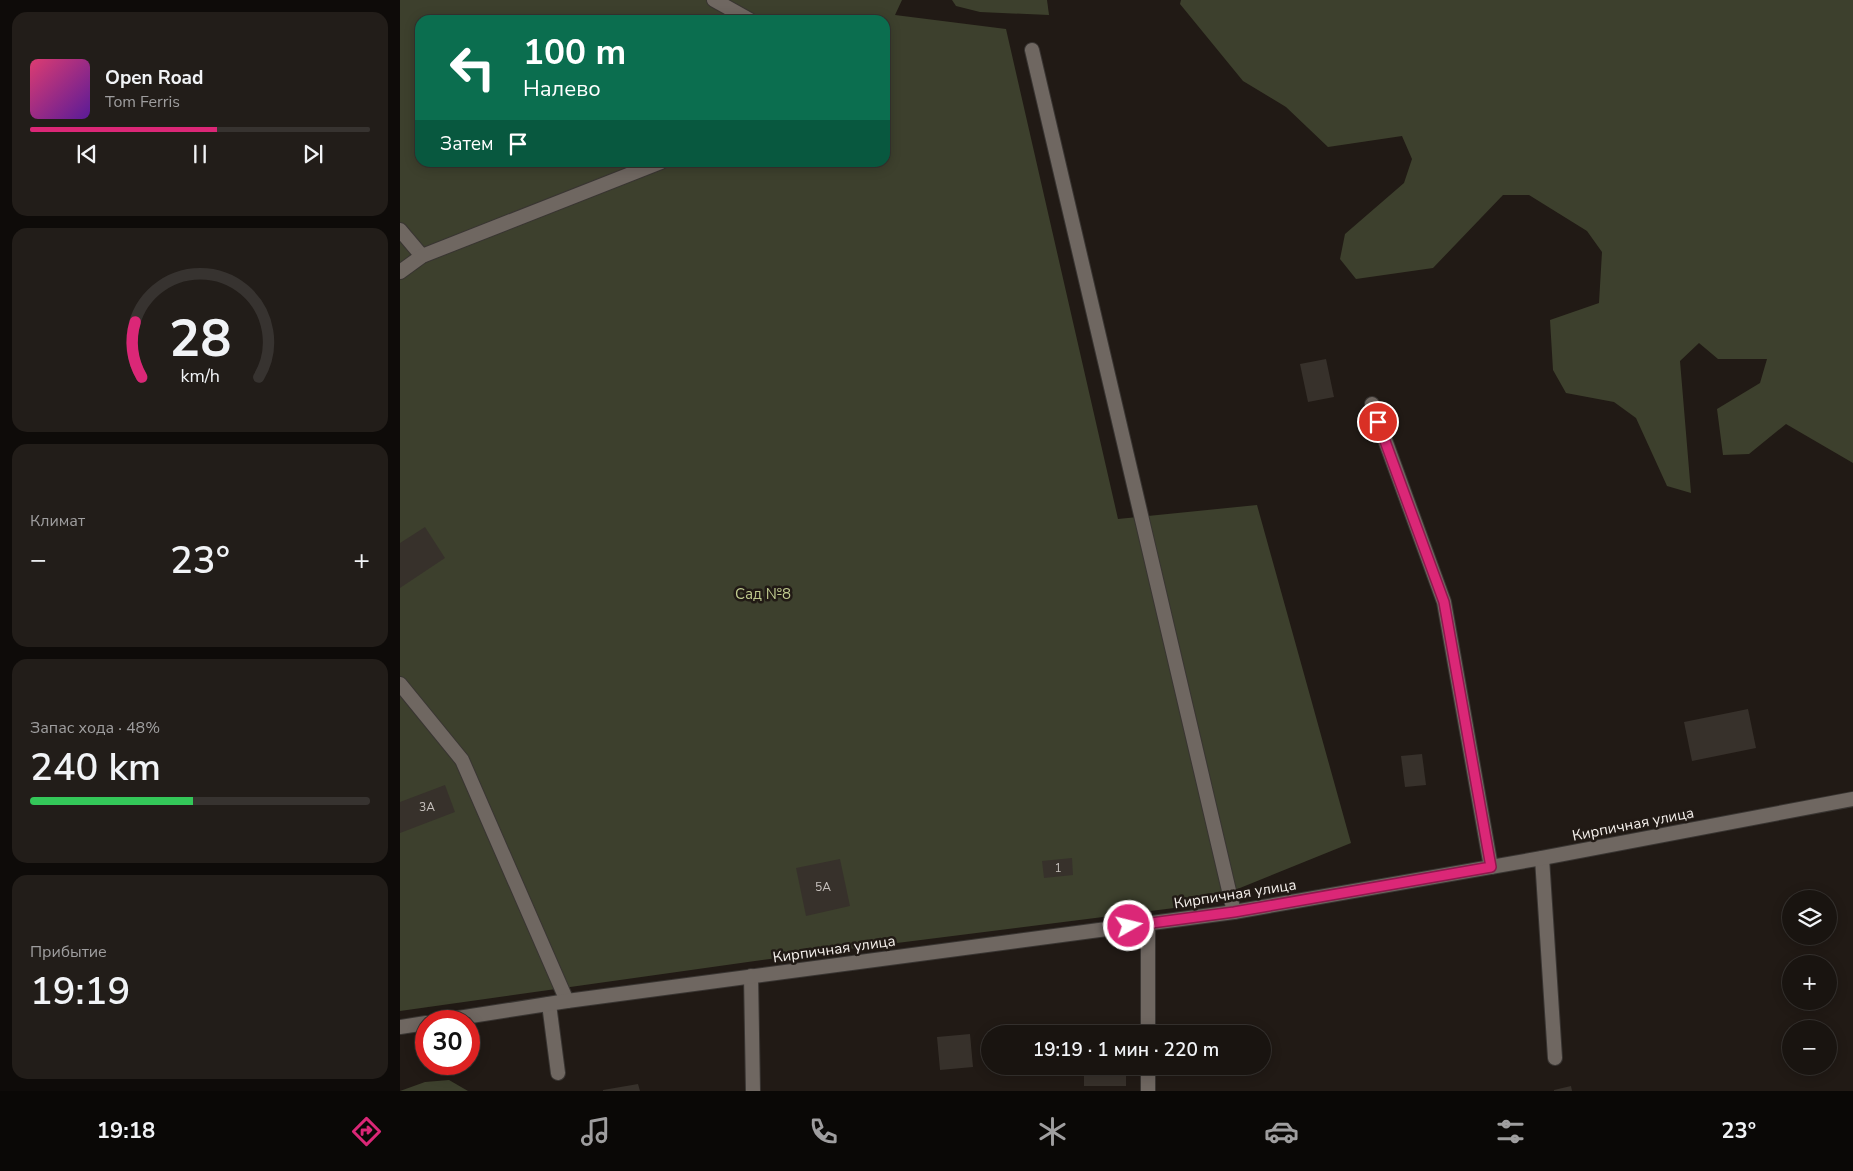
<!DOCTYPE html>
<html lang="ru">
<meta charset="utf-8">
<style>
:root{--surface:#191410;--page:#221d19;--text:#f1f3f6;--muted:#9f9e9f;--line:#373330;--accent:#db2777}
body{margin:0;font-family:"Nunito Sans",sans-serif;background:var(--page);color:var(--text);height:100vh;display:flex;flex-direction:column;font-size:19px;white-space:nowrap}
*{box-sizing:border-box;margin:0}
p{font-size:16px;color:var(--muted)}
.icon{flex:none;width:28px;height:28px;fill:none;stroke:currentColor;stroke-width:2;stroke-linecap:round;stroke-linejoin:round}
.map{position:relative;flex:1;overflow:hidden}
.sheet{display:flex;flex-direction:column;gap:12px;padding:12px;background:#0e0b09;width:400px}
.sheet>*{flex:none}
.top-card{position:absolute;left:15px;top:15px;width:475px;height:152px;border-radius:15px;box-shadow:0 2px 12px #0003,0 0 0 1px var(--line);background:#0b6e4f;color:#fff;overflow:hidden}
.fabs{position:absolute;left:1382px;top:890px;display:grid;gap:10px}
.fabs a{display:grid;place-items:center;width:55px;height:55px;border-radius:50%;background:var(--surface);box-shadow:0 2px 12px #0003,0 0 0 1px var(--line);font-size:25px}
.speed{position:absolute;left:15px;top:1010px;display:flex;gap:10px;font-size:25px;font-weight:700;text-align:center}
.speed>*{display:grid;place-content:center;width:65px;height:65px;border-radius:50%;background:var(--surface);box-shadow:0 2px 12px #0003,0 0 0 1px var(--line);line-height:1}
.speed .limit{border:8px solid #d22;background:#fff;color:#111}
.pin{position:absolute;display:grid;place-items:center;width:42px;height:42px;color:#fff;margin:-21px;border:2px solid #fff;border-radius:50%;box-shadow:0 1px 5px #0007}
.me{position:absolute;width:55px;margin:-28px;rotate:82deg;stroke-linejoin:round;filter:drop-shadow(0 0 4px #0008)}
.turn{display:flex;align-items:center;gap:18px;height:105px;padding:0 25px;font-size:22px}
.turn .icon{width:65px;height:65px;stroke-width:2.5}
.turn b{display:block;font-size:35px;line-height:42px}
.then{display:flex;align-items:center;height:48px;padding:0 25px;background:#0003;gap:10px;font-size:19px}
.big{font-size:38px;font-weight:600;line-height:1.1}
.sheet .card{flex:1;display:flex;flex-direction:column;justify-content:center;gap:8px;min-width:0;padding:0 18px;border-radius:15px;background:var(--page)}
.sheet .dial{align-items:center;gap:0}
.dial svg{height:130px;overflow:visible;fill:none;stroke:var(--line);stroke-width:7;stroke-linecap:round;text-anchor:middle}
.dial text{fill:var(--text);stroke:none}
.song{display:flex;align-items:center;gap:15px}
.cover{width:60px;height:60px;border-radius:8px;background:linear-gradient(135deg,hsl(340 70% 55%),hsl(270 70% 35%))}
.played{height:5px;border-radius:2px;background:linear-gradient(90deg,var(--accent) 55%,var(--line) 55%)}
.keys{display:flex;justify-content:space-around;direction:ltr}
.heat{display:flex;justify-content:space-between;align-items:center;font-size:28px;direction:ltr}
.charge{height:8px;border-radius:4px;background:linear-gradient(90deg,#34c759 48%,var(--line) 0)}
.trip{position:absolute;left:581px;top:1025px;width:290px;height:50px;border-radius:25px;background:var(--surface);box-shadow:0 2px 12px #0003,0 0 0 1px var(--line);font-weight:600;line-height:50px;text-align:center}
.tab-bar{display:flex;height:80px;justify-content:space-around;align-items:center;background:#0a0806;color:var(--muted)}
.tab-bar .icon{width:35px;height:35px}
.tab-bar .on{color:var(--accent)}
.tab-bar b{font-size:22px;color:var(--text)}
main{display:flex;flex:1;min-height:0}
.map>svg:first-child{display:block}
</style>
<main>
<section class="sheet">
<div class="card">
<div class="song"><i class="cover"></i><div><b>Open Road</b><p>Tom Ferris</p></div></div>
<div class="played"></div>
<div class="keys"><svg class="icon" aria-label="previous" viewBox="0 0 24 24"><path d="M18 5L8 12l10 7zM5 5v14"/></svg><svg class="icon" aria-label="pause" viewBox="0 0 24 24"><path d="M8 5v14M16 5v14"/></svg><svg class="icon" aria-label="next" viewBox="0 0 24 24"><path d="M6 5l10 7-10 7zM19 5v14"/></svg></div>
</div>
<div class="card dial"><svg viewBox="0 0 100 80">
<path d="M14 69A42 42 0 1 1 86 69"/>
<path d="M14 69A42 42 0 0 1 10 35" stroke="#db2777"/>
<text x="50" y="56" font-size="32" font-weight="700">28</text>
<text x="50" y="72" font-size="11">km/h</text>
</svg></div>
<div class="card"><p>Климат</p>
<div class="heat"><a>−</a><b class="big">23°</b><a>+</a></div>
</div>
<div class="card"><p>Запас хода · 48%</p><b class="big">240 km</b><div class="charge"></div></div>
<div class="card"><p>Прибытие</p><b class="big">19:19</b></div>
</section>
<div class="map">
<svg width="1453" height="1091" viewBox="0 0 1453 1091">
<rect width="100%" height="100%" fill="#211a15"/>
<g fill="#3d402d" fill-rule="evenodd">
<path d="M0 0H502L495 15 606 29 718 519 857 505 951 843 798 905 355 961 0 1011ZM20 20H485V162H20Z"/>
<polygon points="552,0 647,0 649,15 580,12 556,6"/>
<polygon points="781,0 1453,0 1453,463 1386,424 1349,454 1323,455 1317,409 1360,383 1367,359 1318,359 1299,343 1280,361 1291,493 1267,486 1236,418 1214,402 1166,393 1153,370 1150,320 1199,303 1202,252 1187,231 1129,195 1103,195 1033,268 956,279 940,259 945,234 1004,183 1012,159 1002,136 928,147 886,107 843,81 780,4"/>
<polygon points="49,1080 68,1091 0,1091 25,1082"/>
</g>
<g fill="#37312b">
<polygon points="926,359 934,397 908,402 900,364"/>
<polygon points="25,527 45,558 0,588 0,543"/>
<polygon points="1348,709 1356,748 1292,761 1284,722"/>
<polygon points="1022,754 1026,785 1005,787 1001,756"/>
<polygon points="45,785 55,812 0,833 0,802"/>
<polygon points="672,858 673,875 644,878 642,861"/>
<polygon points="440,859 450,906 406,916 396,868"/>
<polygon points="570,1034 573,1067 540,1070 537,1037"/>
<rect x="684" y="1066" width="42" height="20"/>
<polygon points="238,1084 240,1091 203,1091 203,1090"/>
<polygon points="1171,1086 1172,1091 1154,1091 1154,1090"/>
</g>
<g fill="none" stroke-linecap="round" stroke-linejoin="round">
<defs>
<g id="service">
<polyline points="314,0 350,20"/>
<polyline points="632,50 834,912"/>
<polyline points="0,230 22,256"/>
<polyline points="0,272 22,256 261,162"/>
<polyline points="972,404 1044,602 1091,867"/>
<polyline points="0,684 62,760 167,1001"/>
<polyline points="1142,858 1155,1058"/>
<polyline points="351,976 353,1091"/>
<polyline points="149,1004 158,1073"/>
</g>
<g id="minor">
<polyline points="39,1021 167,1001 834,912 1142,858 1453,799"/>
<polyline points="0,1027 26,1023"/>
<polyline points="748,1034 748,924"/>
<polyline points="748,1091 748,1066"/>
</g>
</defs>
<use href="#service" stroke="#393532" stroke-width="16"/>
<use href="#minor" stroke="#393532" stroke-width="16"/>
<use href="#service" stroke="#6f6761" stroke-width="14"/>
<use href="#minor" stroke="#6f6761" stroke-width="14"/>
</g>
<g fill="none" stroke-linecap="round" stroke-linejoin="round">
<defs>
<polyline id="route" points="729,926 834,912 1091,867 1044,602 978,422"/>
</defs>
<use href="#route" stroke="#8e194d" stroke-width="12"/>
<use href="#route" stroke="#db2777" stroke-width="9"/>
</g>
<g text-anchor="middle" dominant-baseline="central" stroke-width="5" stroke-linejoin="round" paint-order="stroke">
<g font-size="12" fill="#c6c0bc">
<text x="27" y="807">3А</text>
<text x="658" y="868">1</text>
<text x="423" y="887">5А</text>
</g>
<g font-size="15" fill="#bfca8e" stroke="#211a15">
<text x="363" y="594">Сад №8</text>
</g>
<g font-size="15" fill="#f5f0ec" stroke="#211a15">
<text transform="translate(1233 824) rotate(-11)">Кирпичная улица</text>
<text transform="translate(835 894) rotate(-9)">Кирпичная улица</text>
<text transform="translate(434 949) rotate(-8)">Кирпичная улица</text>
</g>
</g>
</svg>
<div class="fabs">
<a><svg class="icon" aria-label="layers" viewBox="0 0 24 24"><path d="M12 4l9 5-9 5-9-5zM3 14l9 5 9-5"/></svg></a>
<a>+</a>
<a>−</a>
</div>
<div class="speed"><div class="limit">30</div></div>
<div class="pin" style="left:978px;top:422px;background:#d93025"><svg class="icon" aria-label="arrive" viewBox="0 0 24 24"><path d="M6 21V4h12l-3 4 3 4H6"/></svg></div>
<svg class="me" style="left:729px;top:926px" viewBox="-20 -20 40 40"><circle r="17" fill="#db2777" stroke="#fff" stroke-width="3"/><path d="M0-11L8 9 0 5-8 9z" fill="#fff"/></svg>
<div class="trip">19:19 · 1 мин · 220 m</div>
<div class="top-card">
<div class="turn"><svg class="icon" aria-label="left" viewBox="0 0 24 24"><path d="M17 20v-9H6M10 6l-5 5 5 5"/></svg><div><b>100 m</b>Налево</div></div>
<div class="then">Затем<svg class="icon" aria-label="arrive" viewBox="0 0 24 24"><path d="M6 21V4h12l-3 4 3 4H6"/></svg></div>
</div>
</div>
</main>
<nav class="tab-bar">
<b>19:18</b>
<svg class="icon on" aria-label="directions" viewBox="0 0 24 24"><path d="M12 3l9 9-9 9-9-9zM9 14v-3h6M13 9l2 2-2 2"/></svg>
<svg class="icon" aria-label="music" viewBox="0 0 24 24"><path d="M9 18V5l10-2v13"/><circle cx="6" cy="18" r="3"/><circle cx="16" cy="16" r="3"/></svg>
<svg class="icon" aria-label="phone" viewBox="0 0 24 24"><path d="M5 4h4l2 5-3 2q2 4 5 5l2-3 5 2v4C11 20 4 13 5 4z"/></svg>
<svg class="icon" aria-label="climate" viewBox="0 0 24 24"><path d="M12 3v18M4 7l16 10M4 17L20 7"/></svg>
<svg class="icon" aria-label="car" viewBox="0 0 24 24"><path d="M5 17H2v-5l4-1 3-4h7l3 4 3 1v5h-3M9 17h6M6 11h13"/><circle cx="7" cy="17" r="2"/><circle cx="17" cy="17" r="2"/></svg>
<svg class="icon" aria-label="filters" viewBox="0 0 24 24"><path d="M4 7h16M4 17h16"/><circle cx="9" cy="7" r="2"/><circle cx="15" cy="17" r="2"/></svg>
<b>23°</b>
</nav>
